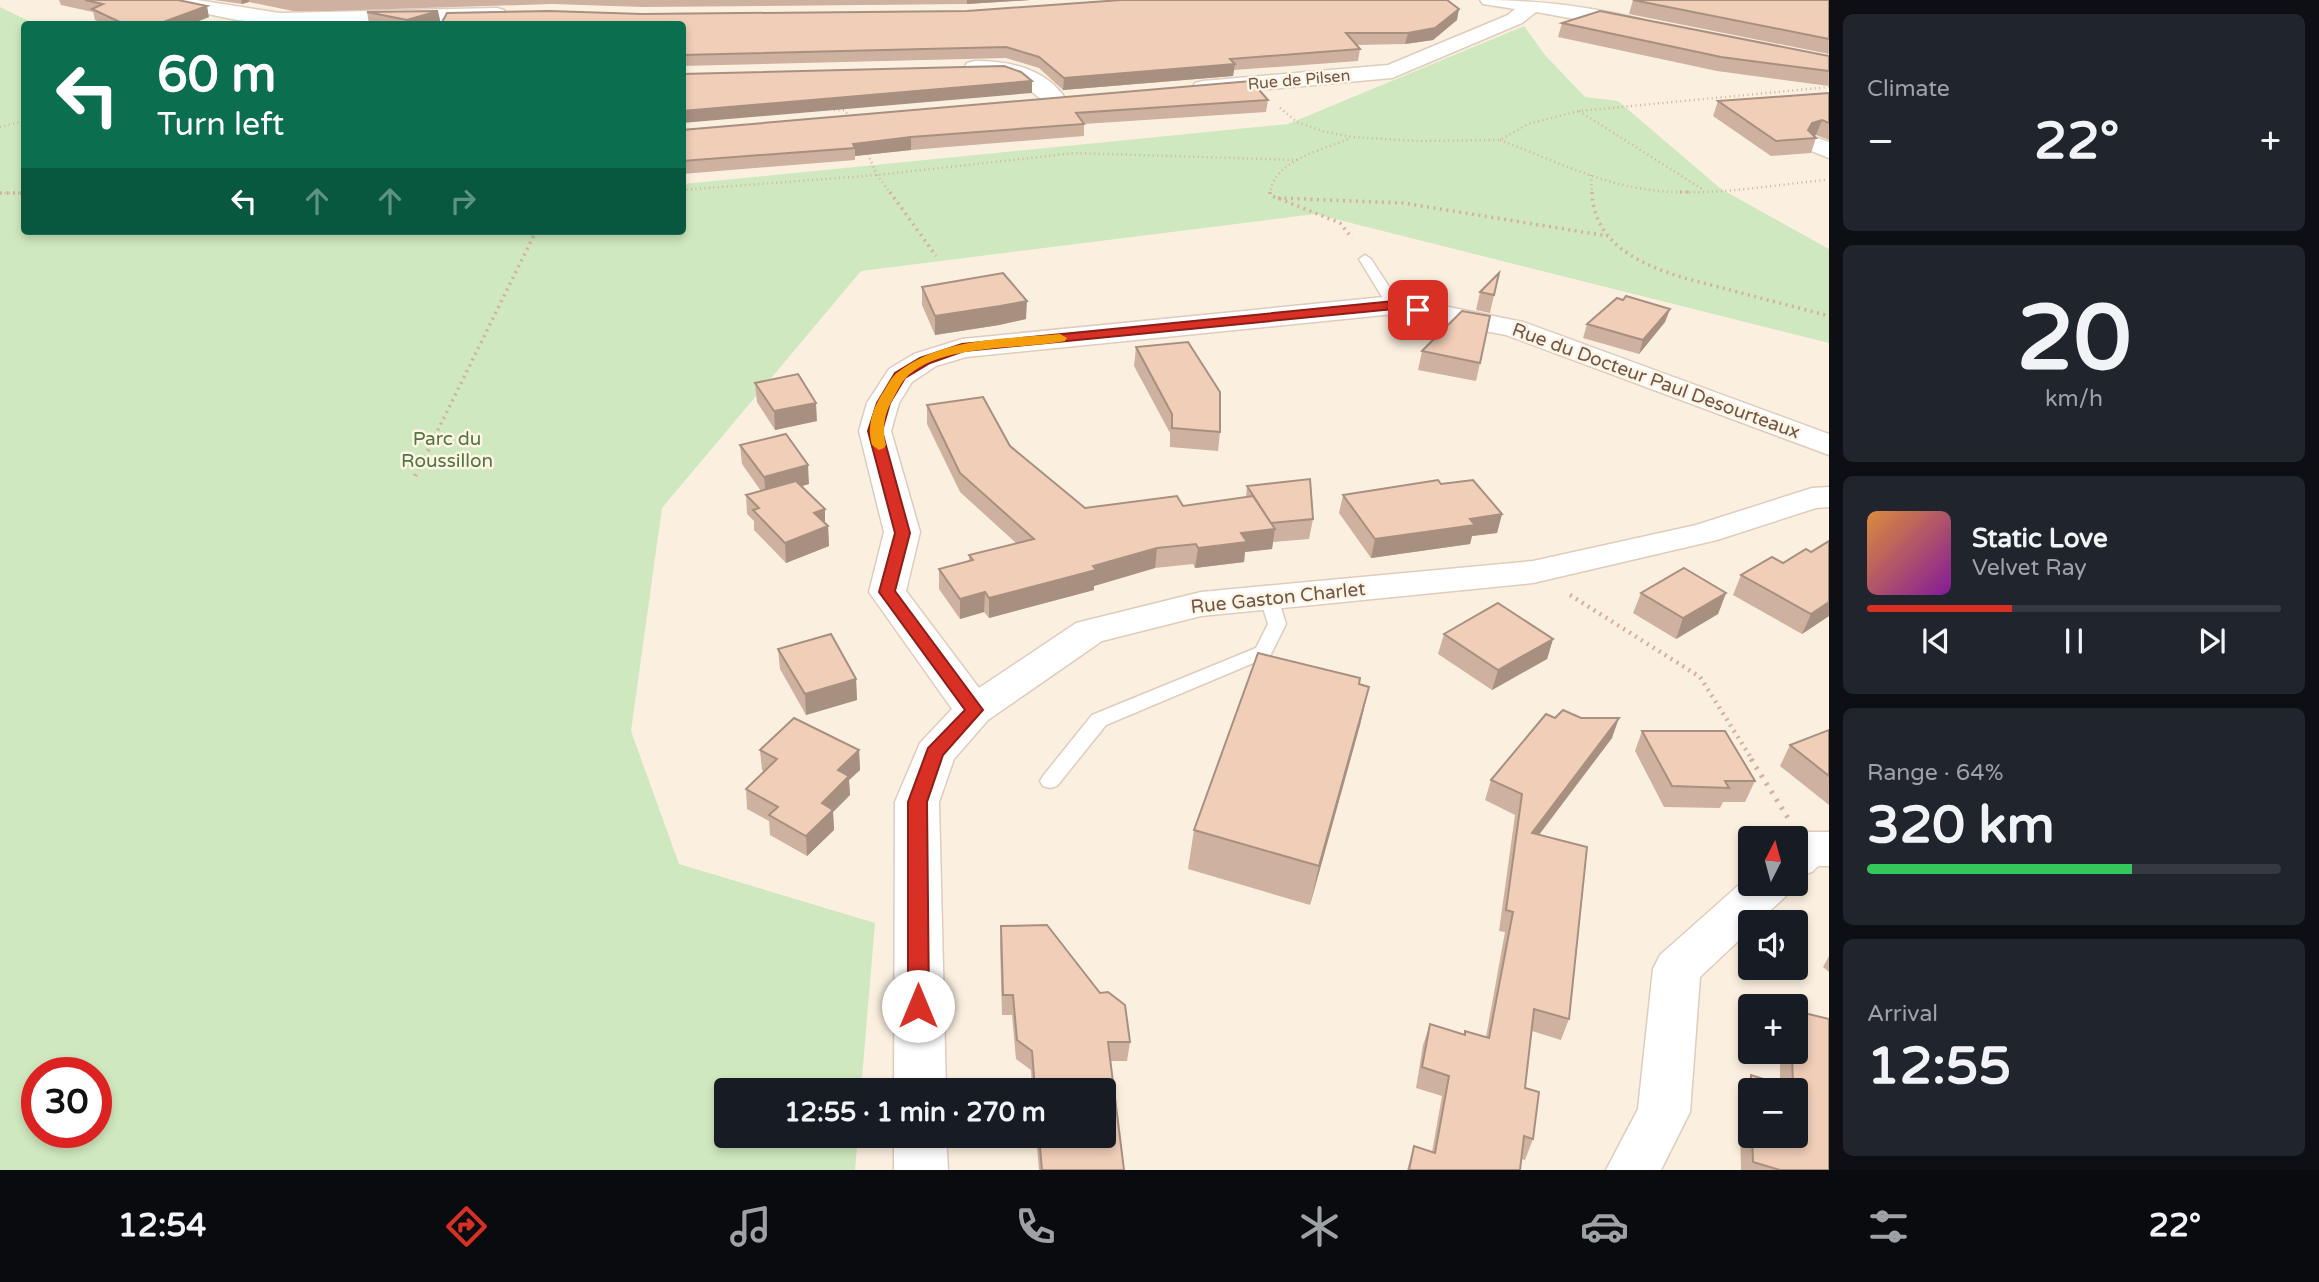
<!DOCTYPE html>
<meta charset="utf-8">
<style>
:root{--surface:#171b24;--page:#20242c;--text:#f1f3f6;--muted:#9ea1a6;--line:#363941;--accent:#d93025}
body{margin:0;font-family:"Varela Round",sans-serif;background:var(--page);color:var(--text);height:100vh;display:flex;flex-direction:column;font-size:26px;white-space:nowrap}
*{box-sizing:border-box;margin:0}
p{font-size:23px;color:var(--muted)}
.icon{flex:none;width:38px;height:38px;fill:none;stroke:currentColor;stroke-width:2;stroke-linecap:round;stroke-linejoin:round}
.map{position:relative;flex:1;overflow:hidden}
.side{display:flex;flex-direction:column;gap:14px;padding:14px;background:#0d0f14;width:490px}
.side>*{flex:none}
.top-card{position:absolute;left:21px;top:21px;width:665px;height:214px;border-radius:7px;box-shadow:0 4px 10px #0003;background:#0b6e4f;color:#fff;overflow:hidden}
.needle{width:46px;rotate:6deg}
.tools{position:absolute;left:1738px;top:826px;display:grid;gap:14px}
.tools a{display:grid;place-items:center;width:70px;height:70px;border-radius:7px;background:var(--surface);box-shadow:0 4px 10px #0003;font-size:35px}
.speed{position:absolute;left:21px;top:1057px;display:flex;gap:14px;font-size:35px;font-weight:700;text-align:center}
.speed>*{display:grid;place-content:center;width:91px;height:91px;border-radius:50%;background:var(--surface);box-shadow:0 4px 10px #0003;line-height:1}
.speed .limit{border:10px solid #d22;background:#fff;color:#111}
.pin{position:absolute;display:grid;place-items:center;width:60px;height:60px;color:#fff;margin:-30px;border-radius:14px;box-shadow:0 4px 10px #0006}
.me{position:absolute;width:77px;margin:-38px;rotate:0deg;stroke-linejoin:round;filter:drop-shadow(0 0 5px #0008)}
.turn{display:flex;align-items:center;gap:24px;height:147px;padding:0 21px;font-size:32px}
.turn .icon{width:91px;height:91px;stroke-width:2.5}
.turn b{display:block;font-size:49px;line-height:60px}
.lanes{display:flex;align-items:center;height:66px;padding:0 21px;background:#0003;justify-content:center;gap:35px;direction:ltr}
.lanes .off{opacity:.35}
.big{font-size:52px;font-weight:700;line-height:1.1}
.side .tile{flex:1;display:flex;flex-direction:column;justify-content:center;gap:10px;min-width:0;padding:0 24px;border-radius:10px;background:var(--page)}
.side .dial{align-items:center;gap:0}
.dial b{font-size:91px;line-height:1}
.song{display:flex;align-items:center;gap:21px}
.cover{width:84px;height:84px;border-radius:10px;background:linear-gradient(135deg,hsl(30 70% 55%),hsl(290 70% 35%))}
.played{height:7px;border-radius:4px;background:linear-gradient(90deg,var(--accent) 35%,var(--line) 35%)}
.keys{display:flex;justify-content:space-around;direction:ltr}
.heat{display:flex;justify-content:space-between;align-items:center;font-size:38px;direction:ltr}
.charge{height:10px;border-radius:5px;background:linear-gradient(90deg,#34c759 64%,var(--line) 0)}
.trip{position:absolute;left:714px;top:1078px;width:402px;height:70px;border-radius:7px;background:var(--surface);box-shadow:0 4px 10px #0003;font-weight:700;line-height:70px;text-align:center}
.tab-bar{display:flex;height:112px;justify-content:space-around;align-items:center;background:#090b0e;color:var(--muted)}
.tab-bar .icon{width:49px;height:49px}
.tab-bar .current{color:var(--accent)}
.tab-bar b{font-size:32px;color:var(--text)}
main{display:flex;flex:1;min-height:0}
.map>svg:first-child{display:block}
</style>
<main>
<div class="map">
<svg width="1829" height="1170" viewBox="0 0 1829 1170">
<rect width="100%" height="100%" fill="#fbf0e0"/>
<path fill="#d0e8bf" fill-rule="evenodd" d="M0 7 35 24H24V231H682L683 184 1288 124 1524 26 1545 55 1585 97 1618 101 1721 189 1829 249V343L1315 214 861 271 662 508 631 731 679 864 875 923 861 1090H726V1136H858L855 1170H0ZM37 1073H96V1132H37Z"/>
<g fill="none" stroke-linecap="round" stroke-linejoin="round">
<defs>
<g id="lane">
<polygon points="1365,255 1371,259 1401,305 1399,308 1389,308 1387,305 1359,259"/>
<polygon points="1269,593 1278,598 1286,624 1270,656 1106,725 1057,786 1050,788 1043,786 1040,781 1043,776 1092,715 1256,648 1268,624 1260,598"/>
</g>
<g id="street">
<polygon points="158,0 197,0 280,13 497,8 504,10 507,14 504,18 497,20 275,24 237,20 168,6 161,4"/>
<path d="M1480 0C1536 0 1589 6 1644 20L1647 24 1644 28 1637 30 1536 12 1522 23 1392 78 1203 95 1195 93 1192 88 1195 83 1203 81 1388 65 1508 15 1515 9 1483 4Z"/>
<path d="M975 61C1010 61 1045 68 1066 99L1063 104C1043 109 1032 88 1016 80 1001 72 983 77 967 73L964 68 967 63Z"/>
<polygon points="1817,138 1829,142 1829,158 1809,150 1805,145 1809,140"/>
<polygon points="1394,296 1523,322 1829,434 1829,455 1506,335 1394,314 966,357 936,366 912,382 899,403 891,431 920,532 906,591 979,688 1076,623 1201,592 1533,561 1696,525 1812,488 1829,487 1829,507 1816,508 1717,540 1533,583 1201,616 1102,641 988,720 954,759 939,802 946,1090 894,1090 895,802 920,743 952,709 869,592 884,532 859,431 867,403 889,369 914,354 962,339"/>
<polygon points="1807,832 1829,832 1829,866 1818,866 1812,872 1796,877 1796,838 1790,838"/>
<polygon points="1750,875 1750,884 1793,884 1786,896 1758,922 1750,922 1750,930 1700,977 1690,1112 1661,1170 1606,1170 1638,1109 1653,969 1660,955"/>
<polygon points="894,1136 946,1136 948,1170 894,1170"/>
</g>
</defs>
<use href="#lane" stroke="#dfccbc" stroke-width="3"/>
<use href="#street" stroke="#dfccbc" stroke-width="3"/>
<g stroke="#d4b19c" stroke-width="2.5" stroke-dasharray="1 3.5" stroke-linecap="butt">
<polyline points="1280,108 1297,122 1322,131 1351,137 1417,141 1500,140 1528,124 1579,111 1829,87"/>
<polyline points="834,110 844,110 853,120"/>
<polyline points="1579,111 1702,189"/>
<polyline points="0,127 24,121"/>
<path d="M1500 140C1545 157 1590 179 1637 188 1699 199 1763 186 1825 180"/>
<polyline points="866,150 877,175 891,194"/>
<polyline points="1591,175 1592,194"/>
<polyline points="682,190 877,175 1075,153 1298,160"/>
<polyline points="0,193 24,193"/>
<path d="M1270 194C1273 160 1321 151 1348 139"/>
</g>
<g stroke="#d4b19c" stroke-width="3.5" stroke-dasharray="2 4.5" stroke-linecap="butt">
<polyline points="890,192 936,256"/>
<polyline points="1270,192 1270,195 1340,223 1352,238"/>
<path d="M1592 192C1594 261 1677 276 1730 290 1763 299 1796 307 1829 316"/>
<polyline points="1680,192 1693,192"/>
<polyline points="0,193 24,193"/>
<polyline points="1278,198 1403,203 1608,236"/>
<polyline points="432,442 536,231"/>
</g>
<g stroke="#d4b19c" stroke-width="4.5" stroke-dasharray="2 5" stroke-linecap="butt">
<polyline points="415,476 433,441"/>
<polyline points="1570,595 1700,677 1753,761"/>
</g>
<polyline stroke="#d4b19c" stroke-width="5" stroke-dasharray="2.5 7" stroke-linecap="butt" points="1751,759 1788,818"/>
<use href="#lane" fill="#fff" fill-rule="evenodd"/>
<use href="#street" fill="#fff" fill-rule="evenodd"/>
</g>
<g fill="#ceb19e" fill-rule="evenodd">
<polygon points="59,0 178,0 209,17 191,24 105,24 95,20 93,12 61,5"/>
<polygon points="214,0 1030,0 967,4 643,7 552,4 328,11 293,11 249,2 242,4"/>
<polygon points="1633,0 1829,0 1829,54 1629,14"/>
<polygon points="967,11 1457,20 1433,40 1405,44 1356,45 1360,49 1358,61 1234,70 1233,76 1063,90 1039,68 1006,58 682,66 682,24 642,14"/>
<polygon points="367,12 441,24 369,24"/>
<polygon points="1562,23 1829,56 1829,86 1717,71 1558,37"/>
<polygon points="1829,93 1829,140 1816,135 1814,136 1816,138 1811,153 1771,156 1713,116 1718,101"/>
<polygon points="1268,100 1266,112 1084,124 1084,136 911,150 855,156 855,160 682,174 682,130"/>
<polygon points="922,287 1026,319 999,325 935,335 922,305"/>
<polygon points="1480,292 1494,295 1490,313 1476,310"/>
<polygon points="1670,309 1665,322 1639,354 1583,338 1587,324"/>
<polygon points="1136,347 1220,432 1218,451 1170,447 1170,433 1134,366"/>
<polygon points="1422,351 1480,363 1476,381 1418,370"/>
<polygon points="755,383 817,421 775,430 757,402"/>
<polygon points="927,405 1010,446 1085,508 1183,506 1246,497 1247,486 1313,519 1309,539 1273,542 1272,549 1245,552 1244,562 1195,568 1193,564 1155,568 1094,586 1094,590 989,618 984,612 960,619 939,589 939,569 969,561 969,555 1016,543 960,492 927,424"/>
<polygon points="740,445 809,484 801,486 825,523 828,526 829,546 786,563 754,530 754,521 747,514 746,495 761,491 742,464"/>
<polygon points="1441,484 1502,514 1497,533 1472,536 1470,544 1371,558 1339,513 1343,495"/>
<polygon points="1829,541 1829,616 1802,634 1733,595 1741,575 1783,563 1811,552"/>
<polygon points="1641,593 1726,593 1718,614 1676,639 1633,613"/>
<polygon points="1444,634 1553,639 1547,659 1492,690 1438,654"/>
<polygon points="778,649 856,679 857,700 806,715 780,669"/>
<polygon points="1359,684 1369,687 1360,725 1310,905 1188,869 1194,830"/>
<polygon points="1555,718 1612,738 1539,835 1569,1019 1561,1040 1532,1031 1525,1088 1533,1139 1525,1160 1521,1159 1520,1170 1407,1170 1414,1146 1432,1152 1442,1096 1416,1088 1423,1045 1430,1024 1464,1034 1465,1031 1486,1037 1505,932 1499,931 1515,815 1485,800 1491,780"/>
<polygon points="1829,730 1829,805 1780,766 1790,745"/>
<polygon points="1642,731 1755,781 1745,802 1723,802 1720,808 1664,807 1635,751"/>
<polygon points="760,750 859,750 860,770 849,780 850,795 833,812 834,830 807,856 770,835 769,821 747,809 746,789 764,771 762,770"/>
<polygon points="1001,926 1130,1042 1127,1061 1110,1061 1124,1170 1039,1170 1036,1136 1104,1136 1104,1090 1032,1090 1031,1070 1016,1059 1012,1015 1002,1015 1000,945"/>
<polygon points="1829,956 1829,972 1823,967"/>
<path d="M1780 1052H1796L1829 1170H1741L1739 1096 1751 1075 1780 1084ZM1750 1090H1796V1136H1750Z"/>
</g>
<g fill="#a89081">
<polygon points="241,0 249,0 249,2 242,4"/>
<polygon points="967,0 1030,0 967,4"/>
<polygon points="207,6 209,17 191,24 158,24"/>
<polygon points="1459,9 1457,20 1433,40 1405,44 1408,33"/>
<polygon points="438,11 441,24 408,24 407,20"/>
<polygon points="1235,64 1233,76 1063,90 1064,78"/>
<polygon points="1032,81 1032,93 682,123 682,111"/>
<polygon points="1822,120 1816,135 1807,139 1808,130 1812,123"/>
<polygon points="911,137 911,150 855,156 855,148 853,144"/>
<polygon points="1027,301 1026,319 999,325 935,335 935,316"/>
<polygon points="1670,309 1665,322 1639,354 1643,340"/>
<polygon points="816,403 817,421 775,430 774,411"/>
<polygon points="808,465 809,484 766,497 764,477"/>
<polygon points="825,509 825,528 828,526 829,546 786,563 785,543 814,513"/>
<polygon points="1502,514 1497,533 1472,536 1470,544 1371,558 1375,539 1470,519"/>
<polygon points="1275,529 1272,549 1245,552 1244,562 1195,568 1198,548 1241,533"/>
<polygon points="1157,548 1155,568 1094,586 1094,590 989,618 989,598"/>
<polygon points="985,592 984,612 960,619 960,599"/>
<polygon points="1726,593 1718,614 1676,639 1683,618"/>
<polygon points="1829,602 1829,616 1802,634 1811,614"/>
<polygon points="1553,639 1547,659 1492,690 1498,670"/>
<polygon points="856,679 857,700 806,715 805,694"/>
<polygon points="1369,687 1360,725 1310,905 1319,866"/>
<polygon points="1619,718 1612,738 1525,853 1532,833"/>
<polygon points="859,750 860,770 849,780 850,795 833,812 834,830 807,856 806,836 838,770"/>
</g>
<g fill="#f0ceb8" stroke="#a89081" stroke-width="2">
<polygon points="85,0 178,0 207,6 158,24 124,24 92,9 103,4"/>
<polygon points="1121,0 1447,0 1459,9 1435,28 1408,33 1346,33 1360,49 1230,59 1235,64 1064,78 1039,57 1006,47 682,55 682,24 441,24 447,13 550,11 642,14 967,11"/>
<polygon points="1633,0 1829,0 1829,39"/>
<polygon points="438,11 407,20 367,12"/>
<polygon points="1600,11 1829,56 1829,71 1721,57 1562,23"/>
<polygon points="1004,66 1021,72 1032,81 682,111 682,74"/>
<polygon points="1251,81 1268,100 1076,113 1084,124 911,137 853,144 855,148 682,161 682,130"/>
<polygon points="1829,93 1829,123 1822,120 1812,123 1808,130 1816,138 1776,141 1718,101"/>
<polygon points="1003,273 1027,301 1000,306 935,316 922,287"/>
<polygon points="1499,273 1494,295 1480,292"/>
<polygon points="1626,296 1670,309 1643,340 1587,324 1617,298 1623,300"/>
<polygon points="1462,311 1490,316 1480,363 1422,351"/>
<polygon points="1188,342 1220,392 1220,432 1172,428 1172,414 1136,347"/>
<polygon points="798,374 816,403 774,411 755,383"/>
<polygon points="983,397 1010,446 1085,508 1177,496 1183,506 1253,496 1275,529 1241,533 1247,542 1198,548 1196,544 1157,548 1093,566 1096,570 989,598 985,592 960,599 939,569 973,560 969,555 1034,539 960,473 927,405"/>
<polygon points="786,434 808,465 764,477 740,445"/>
<polygon points="1310,479 1313,519 1271,523 1247,486"/>
<polygon points="1438,480 1441,484 1473,480 1502,514 1470,519 1475,525 1375,539 1343,495"/>
<polygon points="796,481 825,509 814,513 828,526 785,543 753,510 759,508 746,495"/>
<polygon points="1829,541 1829,602 1811,614 1741,575 1772,557 1783,563 1806,549 1811,552"/>
<polygon points="1684,568 1726,593 1683,618 1641,593"/>
<polygon points="1498,603 1553,639 1498,670 1444,634"/>
<polygon points="831,634 856,679 805,694 778,649"/>
<polygon points="1258,653 1360,678 1359,684 1369,687 1319,866 1194,830"/>
<polygon points="1563,710 1581,718 1619,718 1532,833 1587,847 1569,1019 1534,1009 1525,1088 1539,1092 1533,1139 1524,1136 1520,1170 1409,1170 1414,1146 1435,1153 1449,1076 1422,1067 1430,1024 1465,1035 1465,1031 1489,1038 1513,912 1506,910 1522,794 1491,780 1546,714 1555,718"/>
<polygon points="794,718 859,750 838,770 849,776 822,803 833,810 806,836 769,815 778,807 746,789 777,759 760,750"/>
<polygon points="1829,730 1829,776 1790,745"/>
<polygon points="1642,731 1725,731 1755,781 1725,781 1729,788 1672,786"/>
<polygon points="1047,925 1100,993 1108,992 1125,1005 1130,1042 1108,1042 1124,1170 1042,1170 1039,1136 1104,1136 1104,1090 1035,1090 1032,1051 1017,1040 1013,995 1003,995 1001,926"/>
<polygon points="1796,1011 1829,1019 1829,1170 1780,1170 1753,1162 1752,1136 1796,1136 1796,1090 1751,1090 1751,1075 1793,1088 1792,1052 1796,1052"/>
</g>
<polygon fill="#d93025" stroke="#8d1f18" stroke-width="2" points="1394,301 1424,310 1418,313 1394,309 964,351 930,363 905,378 890,403 882,431 910,533 895,591 983,710 943,755 927,802 929,1006 926,1012 918,1015 911,1012 908,1006 908,802 928,748 965,710 879,592 895,533 868,431 877,403 895,373 920,358 962,344"/>
<path fill="#f59e0b" d="M1060 334 1067 338 1065 341C1021 350 935 343 904 380 900 385 896 393 893 399 884 413 882 430 886 445L884 448 879 450 872 445C867 427 872 410 882 394 887 387 891 377 898 372 943 337 1006 339 1060 334Z"/>
<g text-anchor="middle" dominant-baseline="central" stroke-width="5" stroke-linejoin="round" paint-order="stroke">
<g font-size="16" fill="#715648" stroke="#fff5e5">
<text transform="translate(1299 80) rotate(-5)">Rue de Pilsen</text>
</g>
<g font-size="19" fill="#715648" stroke="#fff5e5">
<text transform="translate(1656 381) rotate(20)">Rue du Docteur Paul Desourteaux</text>
<text transform="translate(1278 598) rotate(-6)">Rue Gaston Charlet</text>
</g>
<g font-size="19" fill="#517741" stroke="#fff5e5">
<text x="447" y="439">Parc du<tspan x="447" dy="22">Roussillon</tspan></text>
</g>
</g>
</svg>
<div class="tools">
<a><svg class="needle" viewBox="-14 -14 28 28"><path d="M0-13l5 13h-10z" fill="#e53935"/><path d="M0 13l5-13h-10z" fill="#9ea1a6"/></svg></a>
<a><svg class="icon" aria-label="sound" viewBox="0 0 24 24"><path d="M4 9h4l5-4v14l-5-4H4zM17 9q2 3 0 6"/></svg></a>
<a>+</a>
<a>−</a>
</div>
<div class="speed"><div class="limit">30</div></div>
<div class="pin" style="left:1418px;top:310px;background:#d93025"><svg class="icon" aria-label="arrive" viewBox="0 0 24 24"><path d="M6 21V4h12l-3 4 3 4H6"/></svg></div>
<svg class="me" style="left:918px;top:1006px" viewBox="-20 -20 40 40"><circle r="19" fill="#fff"/><path d="M0-13L10 11 0 6-10 11z" fill="#d93025"/></svg>
<div class="trip">12:55 · 1 min · 270 m</div>
<div class="top-card">
<div class="turn"><svg class="icon" aria-label="left" viewBox="0 0 24 24"><path d="M17 20v-9H6M10 6l-5 5 5 5"/></svg><div><b>60 m</b>Turn left</div></div>
<div class="lanes"><svg class="icon" aria-label="left" viewBox="0 0 24 24"><path d="M17 20v-9H6M10 6l-5 5 5 5"/></svg><svg class="icon off" aria-label="ahead" viewBox="0 0 24 24"><path d="M12 20V5M6 11l6-6 6 6"/></svg><svg class="icon off" aria-label="ahead" viewBox="0 0 24 24"><path d="M12 20V5M6 11l6-6 6 6"/></svg><svg class="icon off" aria-label="right" viewBox="0 0 24 24"><path d="M7 20v-9h11M14 6l5 5-5 5"/></svg></div>
</div>
</div>
<section class="side">
<div class="tile"><p>Climate</p>
<div class="heat"><a>−</a><b class="big">22°</b><a>+</a></div>
</div>
<div class="tile dial"><b>20</b><p>km/h</p></div>
<div class="tile">
<div class="song"><i class="cover"></i><div><b>Static Love</b><p>Velvet Ray</p></div></div>
<div class="played"></div>
<div class="keys"><svg class="icon" aria-label="previous" viewBox="0 0 24 24"><path d="M18 5L8 12l10 7zM5 5v14"/></svg><svg class="icon" aria-label="pause" viewBox="0 0 24 24"><path d="M8 5v14M16 5v14"/></svg><svg class="icon" aria-label="next" viewBox="0 0 24 24"><path d="M6 5l10 7-10 7zM19 5v14"/></svg></div>
</div>
<div class="tile"><p>Range · 64%</p><b class="big">320 km</b><div class="charge"></div></div>
<div class="tile"><p>Arrival</p><b class="big">12:55</b></div>
</section>
</main>
<nav class="tab-bar">
<b>12:54</b>
<svg class="icon current" aria-label="directions" viewBox="0 0 24 24"><path d="M12 3l9 9-9 9-9-9zM9 14v-3h6M13 9l2 2-2 2"/></svg>
<svg class="icon" aria-label="music" viewBox="0 0 24 24"><path d="M9 18V5l10-2v13"/><circle cx="6" cy="18" r="3"/><circle cx="16" cy="16" r="3"/></svg>
<svg class="icon" aria-label="phone" viewBox="0 0 24 24"><path d="M5 4h4l2 5-3 2q2 4 5 5l2-3 5 2v4C11 20 4 13 5 4z"/></svg>
<svg class="icon" aria-label="climate" viewBox="0 0 24 24"><path d="M12 3v18M4 7l16 10M4 17L20 7"/></svg>
<svg class="icon" aria-label="car" viewBox="0 0 24 24"><path d="M5 17H2v-5l4-1 3-4h7l3 4 3 1v5h-3M9 17h6M6 11h13"/><circle cx="7" cy="17" r="2"/><circle cx="17" cy="17" r="2"/></svg>
<svg class="icon" aria-label="filters" viewBox="0 0 24 24"><path d="M4 7h16M4 17h16"/><circle cx="9" cy="7" r="2"/><circle cx="15" cy="17" r="2"/></svg>
<b>22°</b>
</nav>
